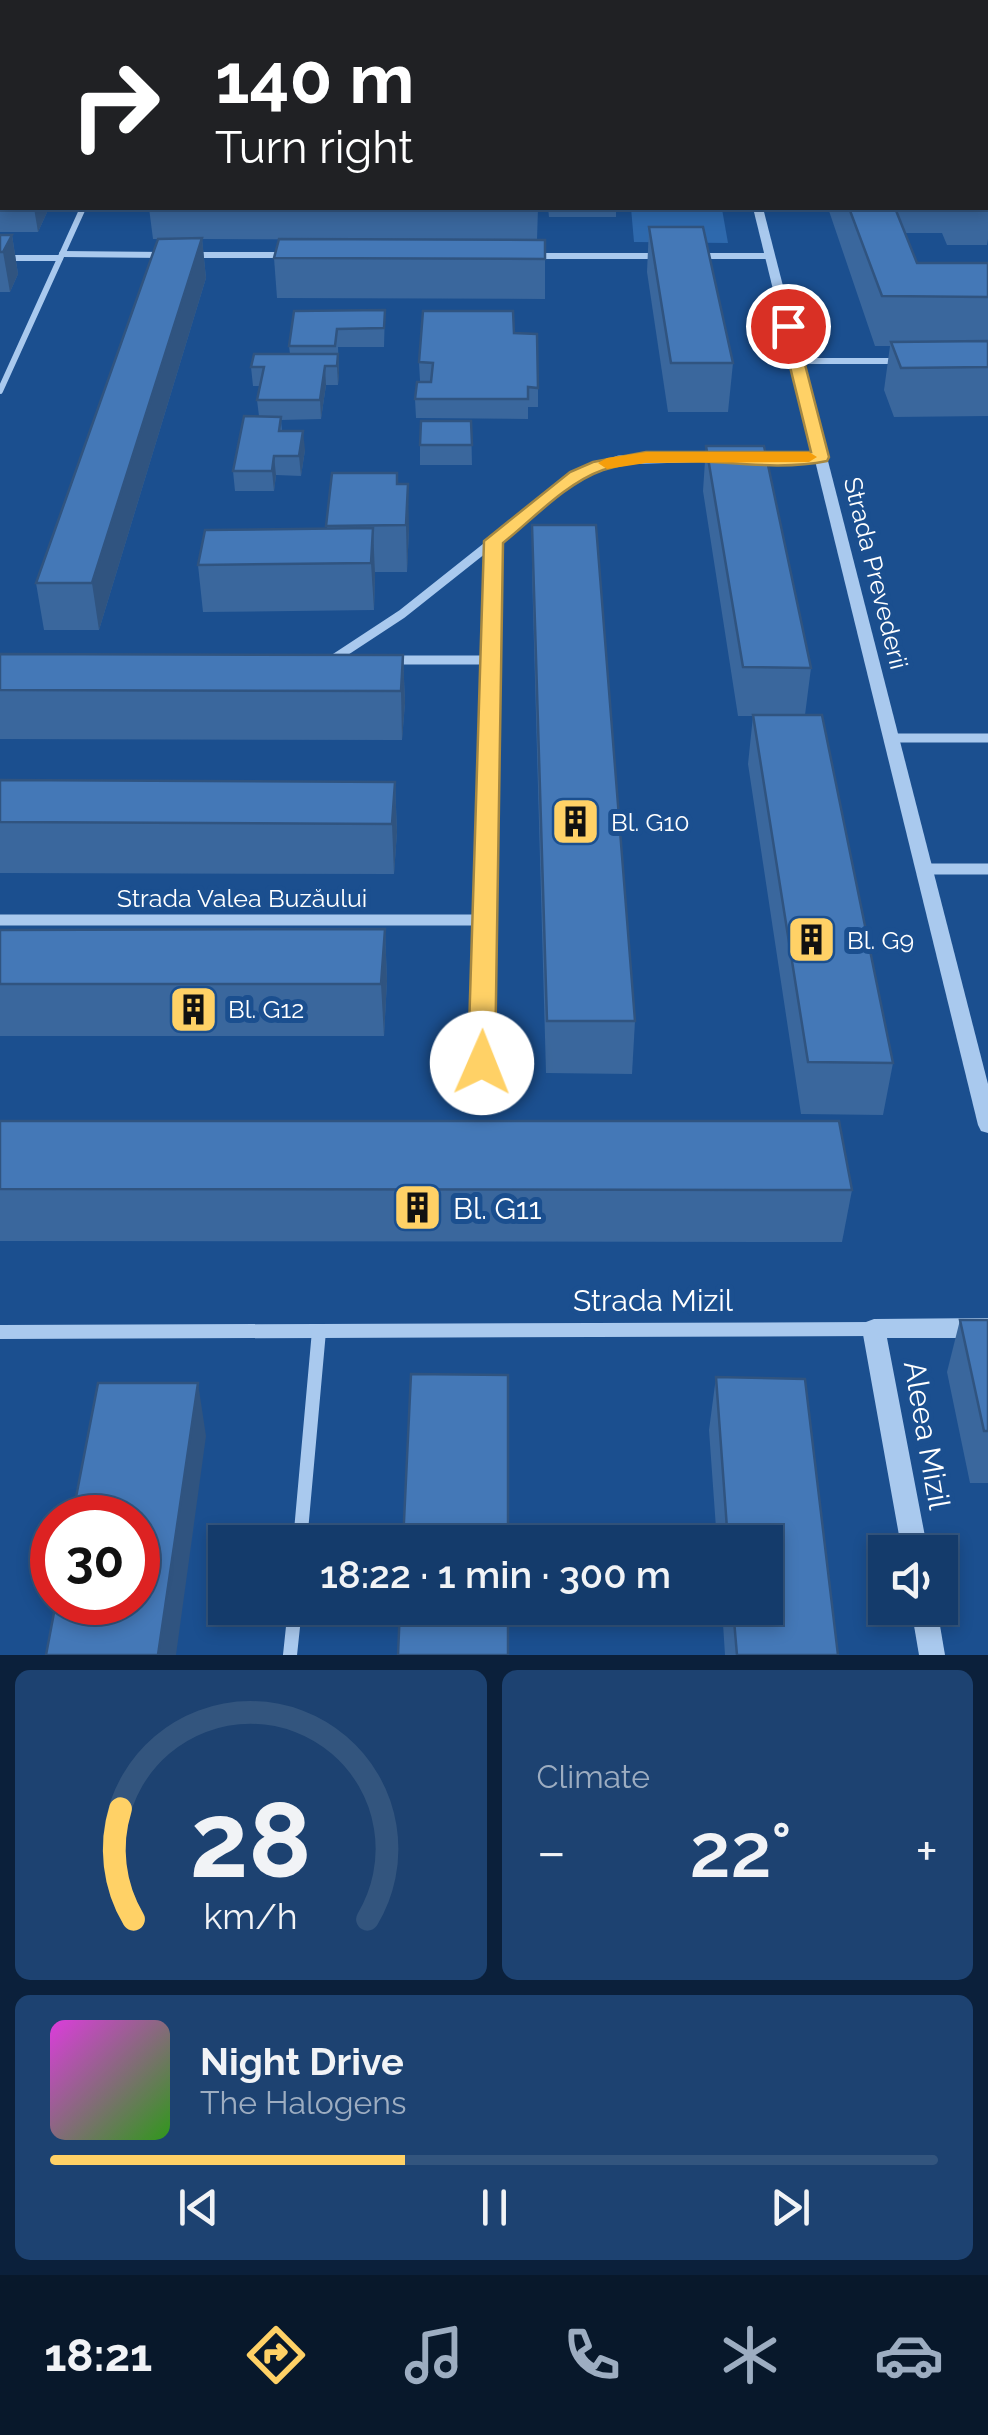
<!DOCTYPE html>
<meta charset="utf-8">
<style>
:root{--surface:#143b6b;--page:#1d4271;--text:#f1f3f6;--muted:#9dadc1;--line:#33557e;--accent:#ffd166}
body{margin:0;font-family:Raleway,sans-serif;background:var(--page);color:var(--text);height:100vh;display:flex;flex-direction:column;font-size:38px;white-space:nowrap}
*{box-sizing:border-box;margin:0}
p{font-size:32px;color:var(--muted)}
.icon{flex:none;width:55px;height:55px;fill:none;stroke:currentColor;stroke-width:2;stroke-linecap:round;stroke-linejoin:round}
.map{position:relative;height:1655px;overflow:hidden}
.drawer{display:flex;flex-direction:column;gap:15px;padding:15px;background:#0b203b;flex:1}
.drawer>*{flex:none}
.banner{position:absolute;left:0px;top:0px;width:990px;height:210px;box-shadow:0 5px 15px #0003,0 0 0 2px var(--line);background:#202124;color:#fff;overflow:hidden}
.controls{position:absolute;left:868px;top:1535px;display:grid;gap:20px}
.controls a{display:grid;place-items:center;width:90px;height:90px;border-radius:0px;background:var(--surface);box-shadow:0 5px 15px #0003,0 0 0 2px var(--line);font-size:50px}
.speed{position:absolute;left:30px;top:1495px;display:flex;gap:20px;font-size:50px;font-weight:700;text-align:center}
.speed>*{display:grid;place-content:center;width:130px;height:130px;border-radius:50%;background:var(--surface);box-shadow:0 5px 15px #0003,0 0 0 2px var(--line);line-height:1}
.speed .limit{border:15px solid #d22;background:#fff;color:#111}
.pin{position:absolute;display:grid;place-items:center;width:85px;height:85px;color:#fff;margin:-42px;border:5px solid #fff;border-radius:50%;box-shadow:0 2px 10px #0007}
.me{position:absolute;width:110px;margin:-55px;rotate:1deg;stroke-linejoin:round;filter:drop-shadow(0 0 8px #0008)}
.turn{display:flex;align-items:center;gap:35px;height:210px;padding:0 50px;font-size:45px}
.turn .icon{width:130px;height:130px;stroke-width:2.5}
.turn b{display:block;font-size:70px;line-height:85px}
.big{font-size:75px;font-weight:600;line-height:1.1}
.drawer .tile{flex:1;display:flex;flex-direction:column;justify-content:center;gap:15px;min-width:0;padding:0 35px;border-radius:15px;background:var(--page)}
.drawer .dial{align-items:center;gap:0}
.dial svg{height:260px;overflow:visible;fill:none;stroke:var(--line);stroke-width:7;stroke-linecap:round;text-anchor:middle}
.dial text{fill:var(--text);stroke:none}
.song{display:flex;align-items:center;gap:30px}
.cover{width:120px;height:120px;border-radius:15px;background:linear-gradient(135deg,hsl(300 70% 55%),hsl(110 70% 35%))}
.played{height:10px;border-radius:5px;background:linear-gradient(90deg,var(--accent) 40%,var(--line) 40%)}
.keys{display:flex;justify-content:space-around;direction:ltr}
.heat{display:flex;justify-content:space-between;align-items:center;font-size:55px;direction:ltr}
.drawer .tiles{flex:1;display:grid;gap:15px;grid-template-columns:1fr 1fr}
.tile:last-child{grid-column:span 2}
.trip{position:absolute;left:208px;top:1525px;width:575px;height:100px;border-radius:0px;background:var(--surface);box-shadow:0 5px 15px #0003,0 0 0 2px var(--line);font-weight:600;line-height:100px;text-align:center}
.tab-bar{display:flex;height:160px;justify-content:space-around;align-items:center;background:#08182b;color:var(--muted)}
.tab-bar .icon{width:70px;height:70px}
.tab-bar .active{color:var(--accent)}
.tab-bar b{font-size:45px;color:var(--text)}
.map>svg:first-child{display:block}
</style>
<div class="map">
<svg width="988" height="1655" viewBox="0 0 988 1655">
<rect width="100%" height="100%" fill="#1b4f8f"/>
<polygon fill="#2e69ad" points="631,208 722,209 728,243 634,242"/>
<g fill="none" stroke-linecap="round" stroke-linejoin="round">
<polyline stroke="#a9c9ee" stroke-width="5" points="65,2 78,0"/>
<g stroke="#a9c9ee" stroke-width="6">
<polyline points="62,254 164,255"/>
<polyline points="191,255 284,255"/>
<polyline points="536,256 659,256"/>
<polyline points="696,256 770,256"/>
<polyline points="0,258 60,258"/>
<polyline points="797,361 902,361"/>
<polyline points="0,391 83,208"/>
</g>
<g stroke="#a9c9ee" stroke-width="9">
<polyline points="757,457 821,457"/>
<polyline points="332,660 402,614 576,476 619,460 715,457"/>
<polyline points="392,660 491,660"/>
<polyline points="891,738 988,738"/>
<polyline points="488,759 493,541"/>
</g>
<g stroke="#a9c9ee" stroke-width="11">
<polyline points="924,869 988,869"/>
<polyline points="0,920 485,920"/>
<polyline points="481,1063 488,756"/>
</g>
<g stroke="#a9c9ee" stroke-width="14">
<polyline points="0,1332 874,1329"/>
<polyline points="300,1542 319,1331"/>
<polyline points="290,1655 295,1608"/>
</g>
<g fill="#a9c9ee" fill-rule="evenodd">
<polygon points="753,208 763,208 988,1084 988,1133 981,1131 978,1125"/>
<polygon points="988,1318 988,1338 887,1338 928,1552 902,1552 862,1329 866,1322 874,1319"/>
<polygon points="911,1608 937,1608 945,1655 919,1655"/>
</g>
</g>
<g fill="#3a679d">
<rect x="365" y="0" width="65" height="2"/>
<rect x="452" y="0" width="53" height="2"/>
<rect x="528" y="0" width="60" height="2"/>
<polygon points="730,0 792,0 793,2 731,2"/>
<polygon points="840,0 906,0 905,2 841,2"/>
<polygon points="970,0 988,0 988,43 988,2 970,2"/>
<rect x="0" y="102" width="2" height="31"/>
<polygon points="988,128 988,239 987,245 947,245 942,233 905,233 917,263 988,263 988,416 894,417 884,390 890,346 875,346 828,208 988,208"/>
<polygon points="2,169 2,208 49,208 38,232 0,232 0,173"/>
<polygon points="149,208 538,208 537,240 202,239 206,278 99,630 44,630 36,583 165,239 153,239"/>
<polygon points="548,208 616,208 616,217 549,217"/>
<polygon points="649,227 733,363 728,412 668,412 647,272"/>
<polygon points="0,235 12,235 18,274 10,292 0,292"/>
<polygon points="274,258 545,259 545,299 277,298"/>
<polygon points="385,310 384,347 338,347 339,373 338,385 326,385 321,419 281,420 282,431 305,450 301,476 276,475 274,491 235,491 233,471 259,416 257,400 260,386 253,386 251,367 290,354 289,346"/>
<polygon points="514,333 538,388 538,407 528,407 528,419 416,418 415,399 420,381 419,362"/>
<polygon points="471,421 472,465 420,465 420,445"/>
<polygon points="706,446 811,668 805,715 893,1063 883,1115 801,1114 748,764 753,716 738,716 703,491"/>
<polygon points="332,473 398,484 409,529 407,572 375,572 374,610 203,612 198,565 327,528"/>
<polygon points="532,525 635,1021 632,1074 546,1073 532,572"/>
<polygon points="0,654 403,655 405,703 402,740 0,739"/>
<polygon points="0,780 395,782 397,832 394,874 0,873"/>
<polygon points="385,929 387,981 384,1036 0,1036 0,930"/>
<polygon points="0,1121 852,1190 842,1242 0,1241"/>
<polygon points="960,1320 988,1320 988,1483 970,1483 947,1372"/>
<polygon points="716,1377 838,1655 725,1655 722,1608 765,1608 765,1542 717,1542 709,1430"/>
</g>
<g fill="#305480">
<polygon points="0,0 22,0 22,2 2,2 2,5 0,5"/>
<rect x="300" y="0" width="48" height="2"/>
<rect x="411" y="0" width="19" height="2"/>
<rect x="0" y="43" width="2" height="15"/>
<polygon points="34,208 49,208 38,232"/>
<polygon points="12,235 18,274 10,292 3,252"/>
<polygon points="202,238 206,278 99,630 92,583"/>
<polygon points="338,354 339,373 338,385 337,366"/>
<polygon points="325,366 326,385 321,419 320,400"/>
<polygon points="303,431 305,450 301,476 299,456"/>
<polygon points="274,456 276,475 274,491 272,471"/>
<polygon points="408,484 409,529 407,572 406,525"/>
<polygon points="373,528 375,574 374,610 371,563"/>
<polygon points="403,655 405,703 402,740 401,691"/>
<polygon points="395,782 397,832 394,874 392,824"/>
<polygon points="385,929 387,981 384,1036 381,984"/>
<polygon points="198,1383 206,1436 176,1655 158,1655"/>
</g>
<g fill="#4478b7" stroke="#305480" stroke-width="2.5">
<polygon points="93,0 132,0 136,2 95,2"/>
<polygon points="160,0 204,0 192,2 146,2"/>
<polygon points="602,0 659,1 659,2 602,2"/>
<polygon points="746,0 792,0 793,2 747,2"/>
<rect x="0" y="102" width="2" height="15"/>
<polygon points="2,169 2,193 0,193 0,173"/>
<polygon points="849,208 895,208 917,263 988,263 988,297 882,296"/>
<polygon points="649,227 703,227 733,363 671,363"/>
<polygon points="0,235 12,235 3,252 0,252"/>
<polygon points="202,238 92,583 36,583 158,239"/>
<polygon points="279,239 545,240 545,259 274,258"/>
<polygon points="385,310 384,328 337,329 335,346 289,346 294,311"/>
<polygon points="423,311 513,311 514,333 537,334 538,388 528,387 528,399 415,399 417,382 431,382 433,363 419,362"/>
<polygon points="988,341 988,367 901,368 891,342"/>
<polygon points="254,354 338,354 337,366 325,366 320,400 257,400 264,367 251,367"/>
<polygon points="244,416 281,417 279,431 303,431 299,456 274,456 272,471 233,471"/>
<polygon points="421,421 471,421 472,445 420,445"/>
<polygon points="706,446 764,446 811,668 743,667"/>
<polygon points="332,473 397,473 397,484 408,484 406,525 326,526"/>
<polygon points="532,525 596,525 635,1021 547,1021"/>
<polygon points="373,528 371,563 198,565 205,530"/>
<polygon points="0,654 403,655 401,691 0,690"/>
<polygon points="753,715 822,715 893,1063 808,1062"/>
<polygon points="0,780 395,782 392,824 0,822"/>
<polygon points="385,929 381,984 0,984 0,930"/>
<polygon points="0,1121 839,1121 852,1190 0,1189"/>
<polygon points="960,1320 988,1320 988,1431 984,1431"/>
<polygon points="411,1374 508,1375 508,1542 403,1542"/>
<polygon points="716,1377 805,1379 838,1655 737,1655 733,1608 765,1608 765,1542 728,1542"/>
<polygon points="98,1383 198,1383 158,1655 46,1655 56,1602 138,1602 138,1518 72,1518"/>
<polygon points="400,1608 508,1608 508,1655 398,1655"/>
</g>
<path fill="#ffd166" stroke="#a68842" stroke-width="2.5" d="M788 321 795 326 829 457 827 461C755 476 674 446 603 470 566 483 533 519 503 543L495 1063 491 1070H472L468 1063 484 541 570 472 593 462 646 452H811L780 326Z"/>
<polygon fill="#f59e0b" points="646,452 809,452 817,457 809,462 646,463 607,469 598,463 607,458"/>
<defs>
<symbol id="building-square" viewBox="-11 -11 22 22"><rect x="-9" y="-9" width="18" height="18" rx="4" fill="#ffd166" stroke="#1b4f8f"/><path d="M-4-6H4V6H1V3H-1V6H-4ZM-2.5-4.3h1.7v1.8h-1.7ZM.8-4.3h1.7v1.8H.8ZM-2.5-1h1.7V.8h-1.7ZM.8-1h1.7V.8H.8Z" fill="#111"/></symbol>
</defs>
<g fill-rule="evenodd">
<use href="#building-square" x="548" y="794" width="55" height="55"/>
<use href="#building-square" x="784" y="912" width="55" height="55"/>
<use href="#building-square" x="166" y="982" width="55" height="55"/>
<use href="#building-square" x="390" y="1180" width="55" height="55"/>
</g>
<g text-anchor="middle" dominant-baseline="central" stroke-width="10" stroke-linejoin="round" paint-order="stroke">
<g font-size="25" fill="#fff" stroke="#1b4f8f">
<text transform="translate(876 573) rotate(76)">Strada Prevederii</text>
<text x="242" y="898">Strada Valea Buzăului</text>
</g>
<g font-size="25" fill="#fff" stroke="#1b4f8f" text-anchor="start">
<text x="611" y="822">Bl. G10</text>
<text x="847" y="940">Bl. G9</text>
<text x="228" y="1009">Bl. G12</text>
</g>
<g font-size="30" fill="#fff" stroke="#1b4f8f" text-anchor="start">
<text x="453" y="1208">Bl. G11</text>
</g>
<g font-size="30" fill="#fff" stroke="#1b4f8f">
<text x="653" y="1300">Strada Mizil</text>
<text transform="translate(927 1435) rotate(80)">Aleea Mizil</text>
</g>
</g>
</svg>
<div class="controls">
<a><svg class="icon" aria-label="sound" viewBox="0 0 24 24"><path d="M4 9h4l5-4v14l-5-4H4zM17 9q2 3 0 6"/></svg></a>
</div>
<div class="speed"><div class="limit">30</div></div>
<div class="pin" style="left:788px;top:326px;background:#d93025"><svg class="icon" aria-label="arrive" viewBox="0 0 24 24"><path d="M6 21V4h12l-3 4 3 4H6"/></svg></div>
<svg class="me" style="left:482px;top:1063px" viewBox="-20 -20 40 40"><circle r="19" fill="#fff"/><path d="M0-13L10 11 0 6-10 11z" fill="#ffd166"/></svg>
<div class="trip">18:22 · 1 min · 300 m</div>
<div class="banner">
<div class="turn"><svg class="icon" aria-label="right" viewBox="0 0 24 24"><path d="M7 20v-9h11M14 6l5 5-5 5"/></svg><div><b>140 m</b>Turn right</div></div>
</div>
</div>
<section class="drawer">
<div class="tiles">
<div class="tile dial"><svg viewBox="0 0 100 80">
<path d="M14 69A42 42 0 1 1 86 69"/>
<path d="M14 69A42 42 0 0 1 10 35" stroke="#ffd166"/>
<text x="50" y="56" font-size="32" font-weight="700">28</text>
<text x="50" y="72" font-size="11">km/h</text>
</svg></div>
<div class="tile"><p>Climate</p>
<div class="heat"><a>−</a><b class="big">22°</b><a>+</a></div>
</div>
<div class="tile">
<div class="song"><i class="cover"></i><div><b>Night Drive</b><p>The Halogens</p></div></div>
<div class="played"></div>
<div class="keys"><svg class="icon" aria-label="previous" viewBox="0 0 24 24"><path d="M18 5L8 12l10 7zM5 5v14"/></svg><svg class="icon" aria-label="pause" viewBox="0 0 24 24"><path d="M8 5v14M16 5v14"/></svg><svg class="icon" aria-label="next" viewBox="0 0 24 24"><path d="M6 5l10 7-10 7zM19 5v14"/></svg></div>
</div>
</div>
</section>
<nav class="tab-bar">
<b>18:21</b>
<svg class="icon active" aria-label="directions" viewBox="0 0 24 24"><path d="M12 3l9 9-9 9-9-9zM9 14v-3h6M13 9l2 2-2 2"/></svg>
<svg class="icon" aria-label="music" viewBox="0 0 24 24"><path d="M9 18V5l10-2v13"/><circle cx="6" cy="18" r="3"/><circle cx="16" cy="16" r="3"/></svg>
<svg class="icon" aria-label="phone" viewBox="0 0 24 24"><path d="M5 4h4l2 5-3 2q2 4 5 5l2-3 5 2v4C11 20 4 13 5 4z"/></svg>
<svg class="icon" aria-label="climate" viewBox="0 0 24 24"><path d="M12 3v18M4 7l16 10M4 17L20 7"/></svg>
<svg class="icon" aria-label="car" viewBox="0 0 24 24"><path d="M5 17H2v-5l4-1 3-4h7l3 4 3 1v5h-3M9 17h6M6 11h13"/><circle cx="7" cy="17" r="2"/><circle cx="17" cy="17" r="2"/></svg>
</nav>
